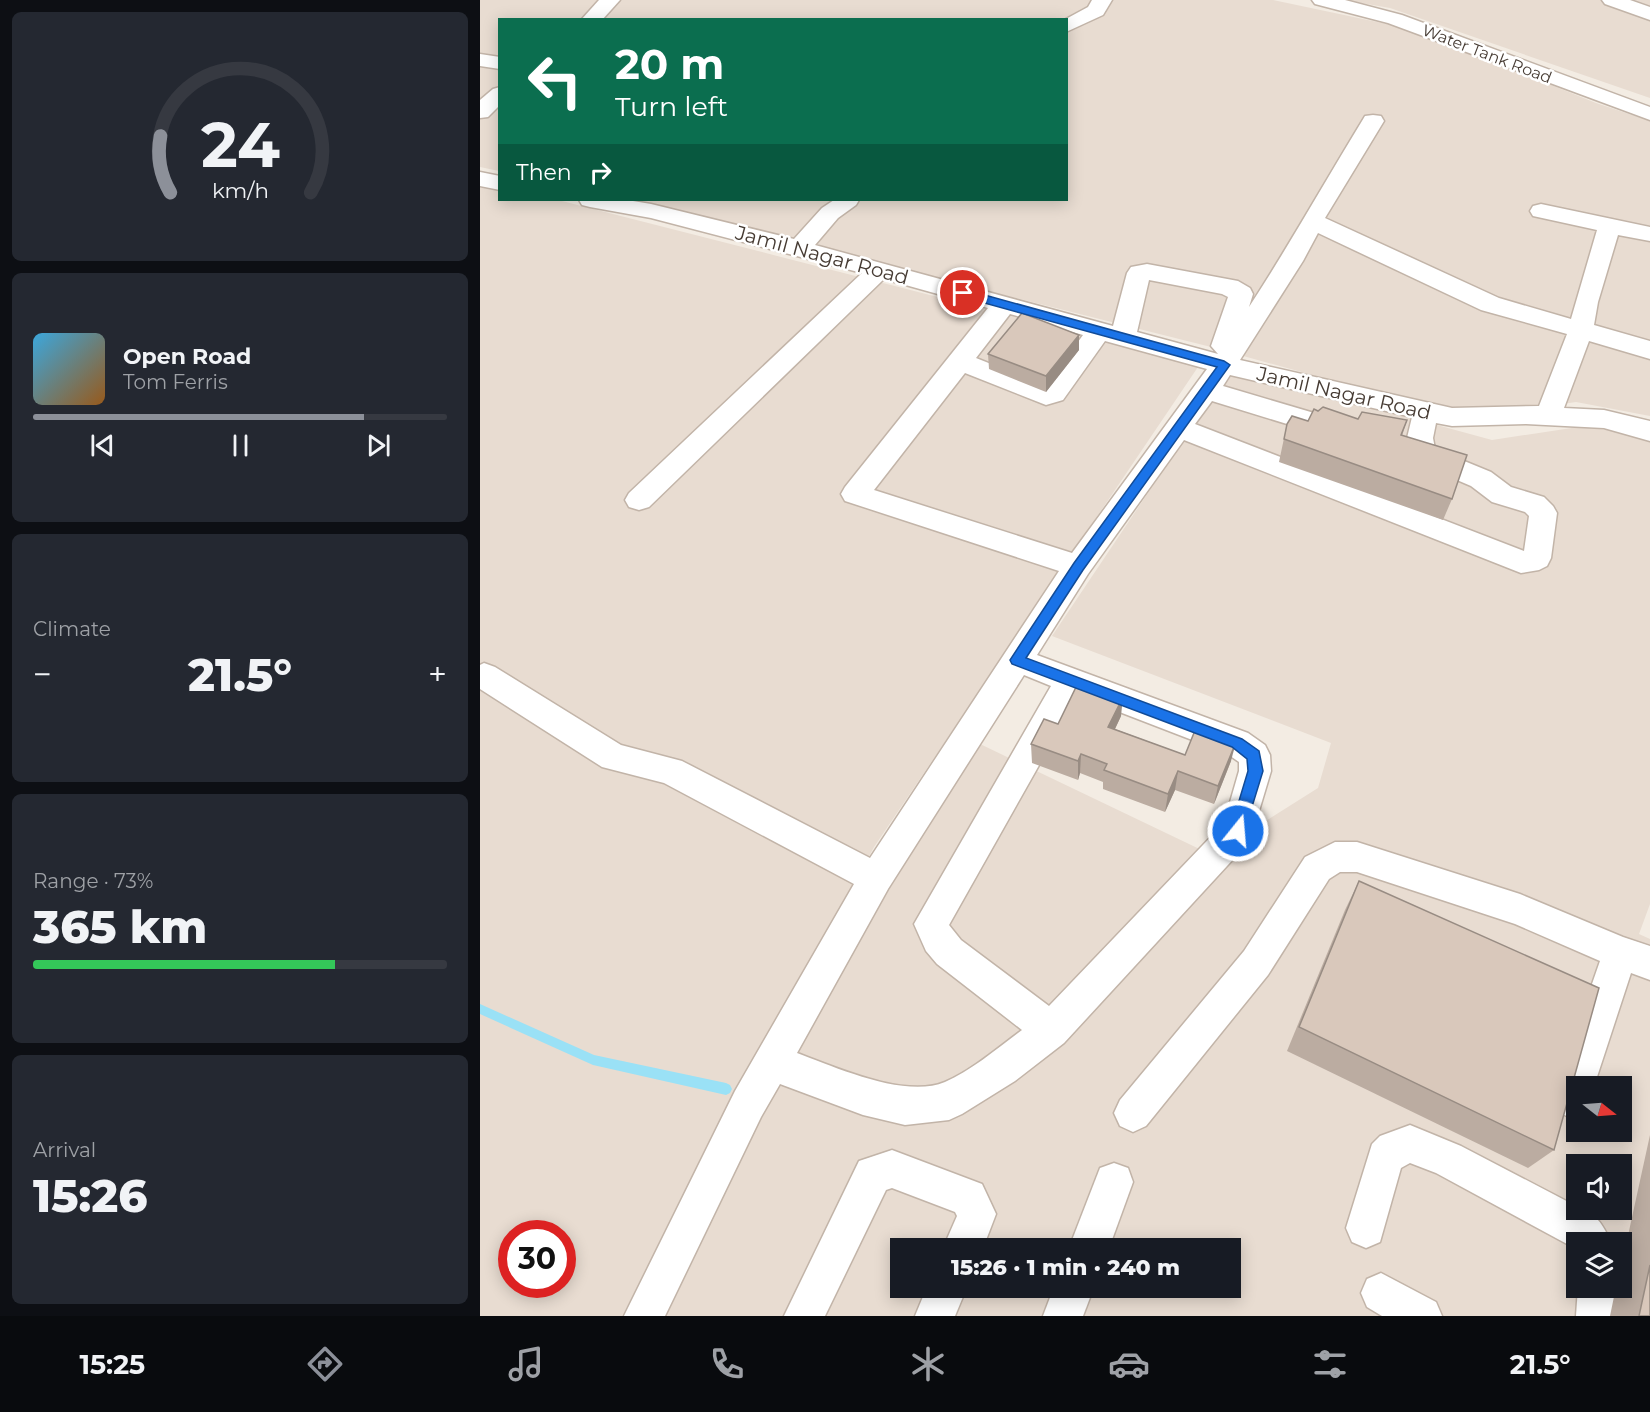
<!DOCTYPE html>
<meta charset="utf-8">
<style>
:root{--surface:#171b24;--page:#242831;--text:#f1f3f6;--muted:#9ea1a6;--line:#363941;--accent:#8c9099}
body{margin:0;font-family:Montserrat,sans-serif;background:var(--page);color:var(--text);height:100vh;display:flex;flex-direction:column;font-size:22px;white-space:nowrap}
*{box-sizing:border-box;margin:0}
p{font-size:20px;color:var(--muted)}
.icon{flex:none;width:33px;height:33px;fill:none;stroke:currentColor;stroke-width:2;stroke-linecap:round;stroke-linejoin:round}
.map{position:relative;flex:1;overflow:hidden}
.details{display:flex;flex-direction:column;gap:12px;padding:12px;background:#0d0f14;width:480px}
.details>*{flex:none}
.guide{position:absolute;left:18px;top:18px;width:570px;height:183px;border-radius:0px;box-shadow:0 3px 15px #0003;background:#0b6e4f;color:#fff;overflow:hidden}
.needle{width:39px;rotate:107deg}
.tools{position:absolute;left:1086px;top:1076px;display:grid;gap:12px}
.tools a{display:grid;place-items:center;width:66px;height:66px;border-radius:0px;background:var(--surface);box-shadow:0 3px 15px #0003;font-size:30px}
.speed{position:absolute;left:18px;top:1220px;display:flex;gap:12px;font-size:30px;font-weight:700;text-align:center}
.speed>*{display:grid;place-content:center;width:78px;height:78px;border-radius:50%;background:var(--surface);box-shadow:0 3px 15px #0003;line-height:1}
.speed .limit{border:9px solid #d22;background:#fff;color:#111}
.pin{position:absolute;display:grid;place-items:center;width:51px;height:51px;color:#fff;margin:-26px;border:3px solid #fff;border-radius:50%;box-shadow:0 2px 6px #0007}
.me{position:absolute;width:66px;margin:-33px;rotate:17deg;stroke-linejoin:round;filter:drop-shadow(0 0 4px #0008)}
.turn{display:flex;align-items:center;gap:21px;height:126px;padding:0 18px;font-size:27px}
.turn .icon{width:78px;height:78px;stroke-width:2.5}
.turn b{display:block;font-size:42px;line-height:51px}
.then{display:flex;align-items:center;height:57px;padding:0 18px;background:#0003;gap:12px;font-size:22px}
.big{font-size:45px;font-weight:800;line-height:1.1}
.details .widget{flex:1;display:flex;flex-direction:column;justify-content:center;gap:9px;min-width:0;padding:0 21px;border-radius:9px;background:var(--page)}
.details .dial{align-items:center;gap:0}
.dial svg{height:156px;overflow:visible;fill:none;stroke:var(--line);stroke-width:7;stroke-linecap:round;text-anchor:middle}
.dial text{fill:var(--text);stroke:none}
.song{display:flex;align-items:center;gap:18px}
.cover{width:72px;height:72px;border-radius:9px;background:linear-gradient(135deg,hsl(200 70% 55%),hsl(30 70% 35%))}
.played{height:6px;border-radius:3px;background:linear-gradient(90deg,var(--accent) 80%,var(--line) 80%)}
.keys{display:flex;justify-content:space-around;direction:ltr}
.heat{display:flex;justify-content:space-between;align-items:center;font-size:33px;direction:ltr}
.charge{height:9px;border-radius:4px;background:linear-gradient(90deg,#34c759 73%,var(--line) 0)}
.trip{position:absolute;left:410px;top:1238px;width:351px;height:60px;border-radius:0px;background:var(--surface);box-shadow:0 3px 15px #0003;font-weight:800;line-height:60px;text-align:center}
.dock{display:flex;height:96px;justify-content:space-around;align-items:center;background:#090b0e;color:var(--muted)}
.dock .icon{width:42px;height:42px}
.dock .on{color:var(--accent)}
.dock b{font-size:27px;color:var(--text)}
main{display:flex;flex:1;min-height:0}
.map>svg:first-child{display:block}
</style>
<main>
<section class="details">
<div class="widget dial"><svg viewBox="0 0 100 80">
<path d="M14 69A42 42 0 1 1 86 69"/>
<path d="M14 69A42 42 0 0 1 9 40" stroke="#8c9099"/>
<text x="50" y="56" font-size="32" font-weight="700">24</text>
<text x="50" y="72" font-size="11">km/h</text>
</svg></div>
<div class="widget">
<div class="song"><i class="cover"></i><div><b>Open Road</b><p>Tom Ferris</p></div></div>
<div class="played"></div>
<div class="keys"><svg class="icon" aria-label="previous" viewBox="0 0 24 24"><path d="M18 5L8 12l10 7zM5 5v14"/></svg><svg class="icon" aria-label="pause" viewBox="0 0 24 24"><path d="M8 5v14M16 5v14"/></svg><svg class="icon" aria-label="next" viewBox="0 0 24 24"><path d="M6 5l10 7-10 7zM19 5v14"/></svg></div>
</div>
<div class="widget"><p>Climate</p>
<div class="heat"><a>−</a><b class="big">21.5°</b><a>+</a></div>
</div>
<div class="widget"><p>Range · 73%</p><b class="big">365 km</b><div class="charge"></div></div>
<div class="widget"><p>Arrival</p><b class="big">15:26</b></div>
</section>
<div class="map">
<svg width="1170" height="1316" viewBox="0 0 1170 1316">
<rect width="100%" height="100%" fill="#f3ece3"/>
<g fill="#e8dcd1" fill-rule="evenodd">
<polygon points="0,0 793,0 921,27 977,47 1116,103 1170,121 1170,416 1096,402 1007,415 951,408 731,347 492,287 309,237 144,200 586,200 586,20 20,20 19,171 0,167"/>
<polygon points="864,0 1170,0 1170,98 910,8"/>
<path d="M0 180 19 185 20 200H78L720 364 394 847 142 1316H0ZM32 1233H82V1284H32Z"/>
<path d="M751 369 1012 440 1098 427 1160 433 1170 436V904L1159 934 1170 939V1316H185L267 1135 372 951 498 743 732 855 838 788 851 743 572 636ZM1096 1086H1142V1131H1096ZM1096 1164H1142V1209H1096ZM1096 1242H1142V1287H1096ZM420 1248H750V1287H420Z"/>
</g>
<g fill="none" stroke-linecap="round" stroke-linejoin="round">
<polygon fill="#9ae1f6" fill-rule="evenodd" points="0,1004 114,1055 246,1083 250,1085 252,1089 250,1093 246,1095 113,1065 0,1014"/>
<defs>
<g id="street">
<polygon points="119,0 140,0 122,20 101,20"/>
<polygon points="612,0 632,0 623,15 586,32 586,20 584,20 608,7"/>
<polygon points="832,0 865,0 922,15 1170,107 1170,120 908,23 835,4"/>
<polygon points="1122,0 1150,0 1170,7 1170,20 1125,4"/>
<polygon points="0,54 20,57 20,69 0,66"/>
<polygon points="20,87 20,105 8,117 0,118 0,100 13,89"/>
<path d="M893 115 901 116 904 121 845 218 1019 298 1091 319 1117 230 1053 216 1050 211 1053 206 1061 204 1170 227V241L1138 235 1118 302 1114 325 1170 341V359L1109 341 1084 408 1124 410 1170 421V441L1124 428 1046 424 972 426 956 423 953 438 955 449 1011 472 1031 487 1064 497 1073 506 1077 513 1071 558 1067 566 1059 570 1041 573 704 440 608 574 557 655 768 733 785 745 790 755 791 771 770 841 584 1043 535 1081 482 1114 469 1120 425 1125 383 1115 300 1084 281 1117 185 1316H144L255 1091 374 884 184 783 122 767 0 689V665L4 663 15 667 141 745 202 761 390 858 579 571 365 501 361 494 365 487 508 308 404 279 169 507 159 510 149 507 145 500 149 493 382 273 171 218 110 207 102 205 99 200H147L171 204 314 239 342 208 354 200H379L376 205 358 218 335 245 633 326 647 273 651 267 667 264 758 281 770 288 773 294 769 307C809 246 844 183 882 121L885 116ZM838 233 1001 310 1087 334 1059 406 972 408 760 360 823 261ZM669 280 742 294 748 297 731 346 738 354 657 332ZM530 314 603 335 566 386 496 358ZM625 341 727 369 592 553 394 490 485 373 566 405 583 400ZM750 375 932 417 927 438 935 462 991 486 1012 502 1045 512 1049 516 1044 551 715 424 732 401 859 440 868 437 872 430 868 423 743 386ZM544 675 571 686 434 924 446 951 457 964 542 1030C519 1047 491 1071 465 1082 425 1099 355 1067 317 1053L408 889ZM598 696 746 753 759 762V771L744 823 569 1006 481 940 469 925Z"/>
<polygon points="0,172 20,176 20,190 0,186"/>
<polygon points="855,842 877,842 1040,894 1143,937 1170,946 1170,980 1151,973 1114,1086 1096,1086 1096,1115 1091,1118 1078,1112 1072,1099 1120,961 1035,924 877,872 860,872 849,879 788,975 666,1126 653,1132 640,1126 634,1113 640,1100 764,951 825,857"/>
<path d="M930 1125 981 1146 1096 1206V1209C1115 1209 1124 1227 1131 1242H1096V1255L1087 1244 956 1173 930 1163 921 1168 900 1242 886 1248 872 1242 866 1228 892 1144 900 1136Z"/>
<polygon points="412,1150 502,1184 516,1214 503,1248 463,1248 477,1216 475,1212 412,1188 406,1190 345,1316 304,1316 379,1161"/>
<polygon points="634,1163 648,1168 653,1182 629,1248 589,1248 620,1168"/>
<polygon points="901,1273 956,1302 962,1316 902,1316 887,1307 881,1293 887,1279"/>
<polygon points="447,1287 487,1287 475,1316 435,1316"/>
<polygon points="574,1287 614,1287 603,1316 563,1316"/>
<polygon points="1098,1287 1138,1287 1136,1316 1096,1316"/>
</g>
</defs>
<use href="#street" stroke="#c2b4a8" stroke-width="3"/>
<use href="#street" fill="#fff" fill-rule="evenodd"/>
</g>
<g fill="#bbaca1">
<polygon points="599,350 566,392 509,369 508,354"/>
<polygon points="878,419 927,420 922,436 972,499 963,520 799,462 807,424 828,421"/>
<polygon points="641,716 635,729 705,755 751,761 734,804 695,790 685,812 623,789 623,782 600,773 598,780 552,763 551,744"/>
<polygon points="879,881 1074,1150 1048,1168 807,1051 865,910"/>
<polygon points="1170,1135 1170,1316 1130,1316 1136,1287 1142,1287 1142,1263"/>
</g>
<g fill="#988c83">
<polygon points="599,335 599,350 566,392 566,376"/>
<polygon points="643,697 641,716 627,746 628,727"/>
<polygon points="756,742 751,761 734,804 738,786"/>
<polygon points="601,754 600,773 598,780 598,761"/>
<polygon points="698,771 695,790 685,812 688,794"/>
</g>
<g fill="#d9c8bb" stroke="#988c83" stroke-width="1.5">
<polygon points="542,313 599,335 566,376 508,354"/>
<polygon points="843,407 878,419 882,412 927,420 921,435 987,455 972,499 804,439 807,424 812,416 828,421 834,409 838,411"/>
<polygon points="599,681 643,697 628,727 705,755 716,728 756,742 738,786 698,771 688,794 624,770 627,764 601,754 598,761 551,744 564,719 578,724"/>
<polygon points="879,881 1119,988 1074,1150 819,1027"/>
<polygon points="1170,1265 1170,1316 1159,1316"/>
</g>
<polygon fill="#1a73e8" stroke="#114b97" stroke-width="1.5" points="483,289 744,361 750,365 603,570 546,658 762,739 779,751 783,771 763,836 758,838 753,836 750,831 768,771 767,759 752,747 532,664 530,660 594,563 737,367 479,296 479,290"/>
<g text-anchor="middle" dominant-baseline="central" stroke-width="5" stroke-linejoin="round" paint-order="stroke">
<g font-size="16" fill="#463b33" stroke="#fff">
<text transform="translate(1007 54) rotate(21)">Water Tank Road</text>
</g>
<g font-size="20" fill="#463b33" stroke="#fff">
<text transform="translate(342 255) rotate(15)">Jamil Nagar Road</text>
<text transform="translate(864 393) rotate(13)">Jamil Nagar Road</text>
</g>
</g>
</svg>
<div class="tools">
<a><svg class="needle" viewBox="-14 -14 28 28"><path d="M0-13l5 13h-10z" fill="#e53935"/><path d="M0 13l5-13h-10z" fill="#9ea1a6"/></svg></a>
<a><svg class="icon" aria-label="sound" viewBox="0 0 24 24"><path d="M4 9h4l5-4v14l-5-4H4zM17 9q2 3 0 6"/></svg></a>
<a><svg class="icon" aria-label="layers" viewBox="0 0 24 24"><path d="M12 4l9 5-9 5-9-5zM3 14l9 5 9-5"/></svg></a>
</div>
<div class="speed"><div class="limit">30</div></div>
<div class="pin" style="left:483px;top:293px;background:#d93025"><svg class="icon" aria-label="arrive" viewBox="0 0 24 24"><path d="M6 21V4h12l-3 4 3 4H6"/></svg></div>
<svg class="me" style="left:758px;top:831px" viewBox="-20 -20 40 40"><circle r="17" fill="#1a73e8" stroke="#fff" stroke-width="3"/><path d="M0-11L8 9 0 5-8 9z" fill="#fff"/></svg>
<div class="trip">15:26 · 1 min · 240 m</div>
<div class="guide">
<div class="turn"><svg class="icon" aria-label="left" viewBox="0 0 24 24"><path d="M17 20v-9H6M10 6l-5 5 5 5"/></svg><div><b>20 m</b>Turn left</div></div>
<div class="then">Then<svg class="icon" aria-label="right" viewBox="0 0 24 24"><path d="M7 20v-9h11M14 6l5 5-5 5"/></svg></div>
</div>
</div>
</main>
<nav class="dock">
<b>15:25</b>
<svg class="icon on" aria-label="directions" viewBox="0 0 24 24"><path d="M12 3l9 9-9 9-9-9zM9 14v-3h6M13 9l2 2-2 2"/></svg>
<svg class="icon" aria-label="music" viewBox="0 0 24 24"><path d="M9 18V5l10-2v13"/><circle cx="6" cy="18" r="3"/><circle cx="16" cy="16" r="3"/></svg>
<svg class="icon" aria-label="phone" viewBox="0 0 24 24"><path d="M5 4h4l2 5-3 2q2 4 5 5l2-3 5 2v4C11 20 4 13 5 4z"/></svg>
<svg class="icon" aria-label="climate" viewBox="0 0 24 24"><path d="M12 3v18M4 7l16 10M4 17L20 7"/></svg>
<svg class="icon" aria-label="car" viewBox="0 0 24 24"><path d="M5 17H2v-5l4-1 3-4h7l3 4 3 1v5h-3M9 17h6M6 11h13"/><circle cx="7" cy="17" r="2"/><circle cx="17" cy="17" r="2"/></svg>
<svg class="icon" aria-label="filters" viewBox="0 0 24 24"><path d="M4 7h16M4 17h16"/><circle cx="9" cy="7" r="2"/><circle cx="15" cy="17" r="2"/></svg>
<b>21.5°</b>
</nav>
